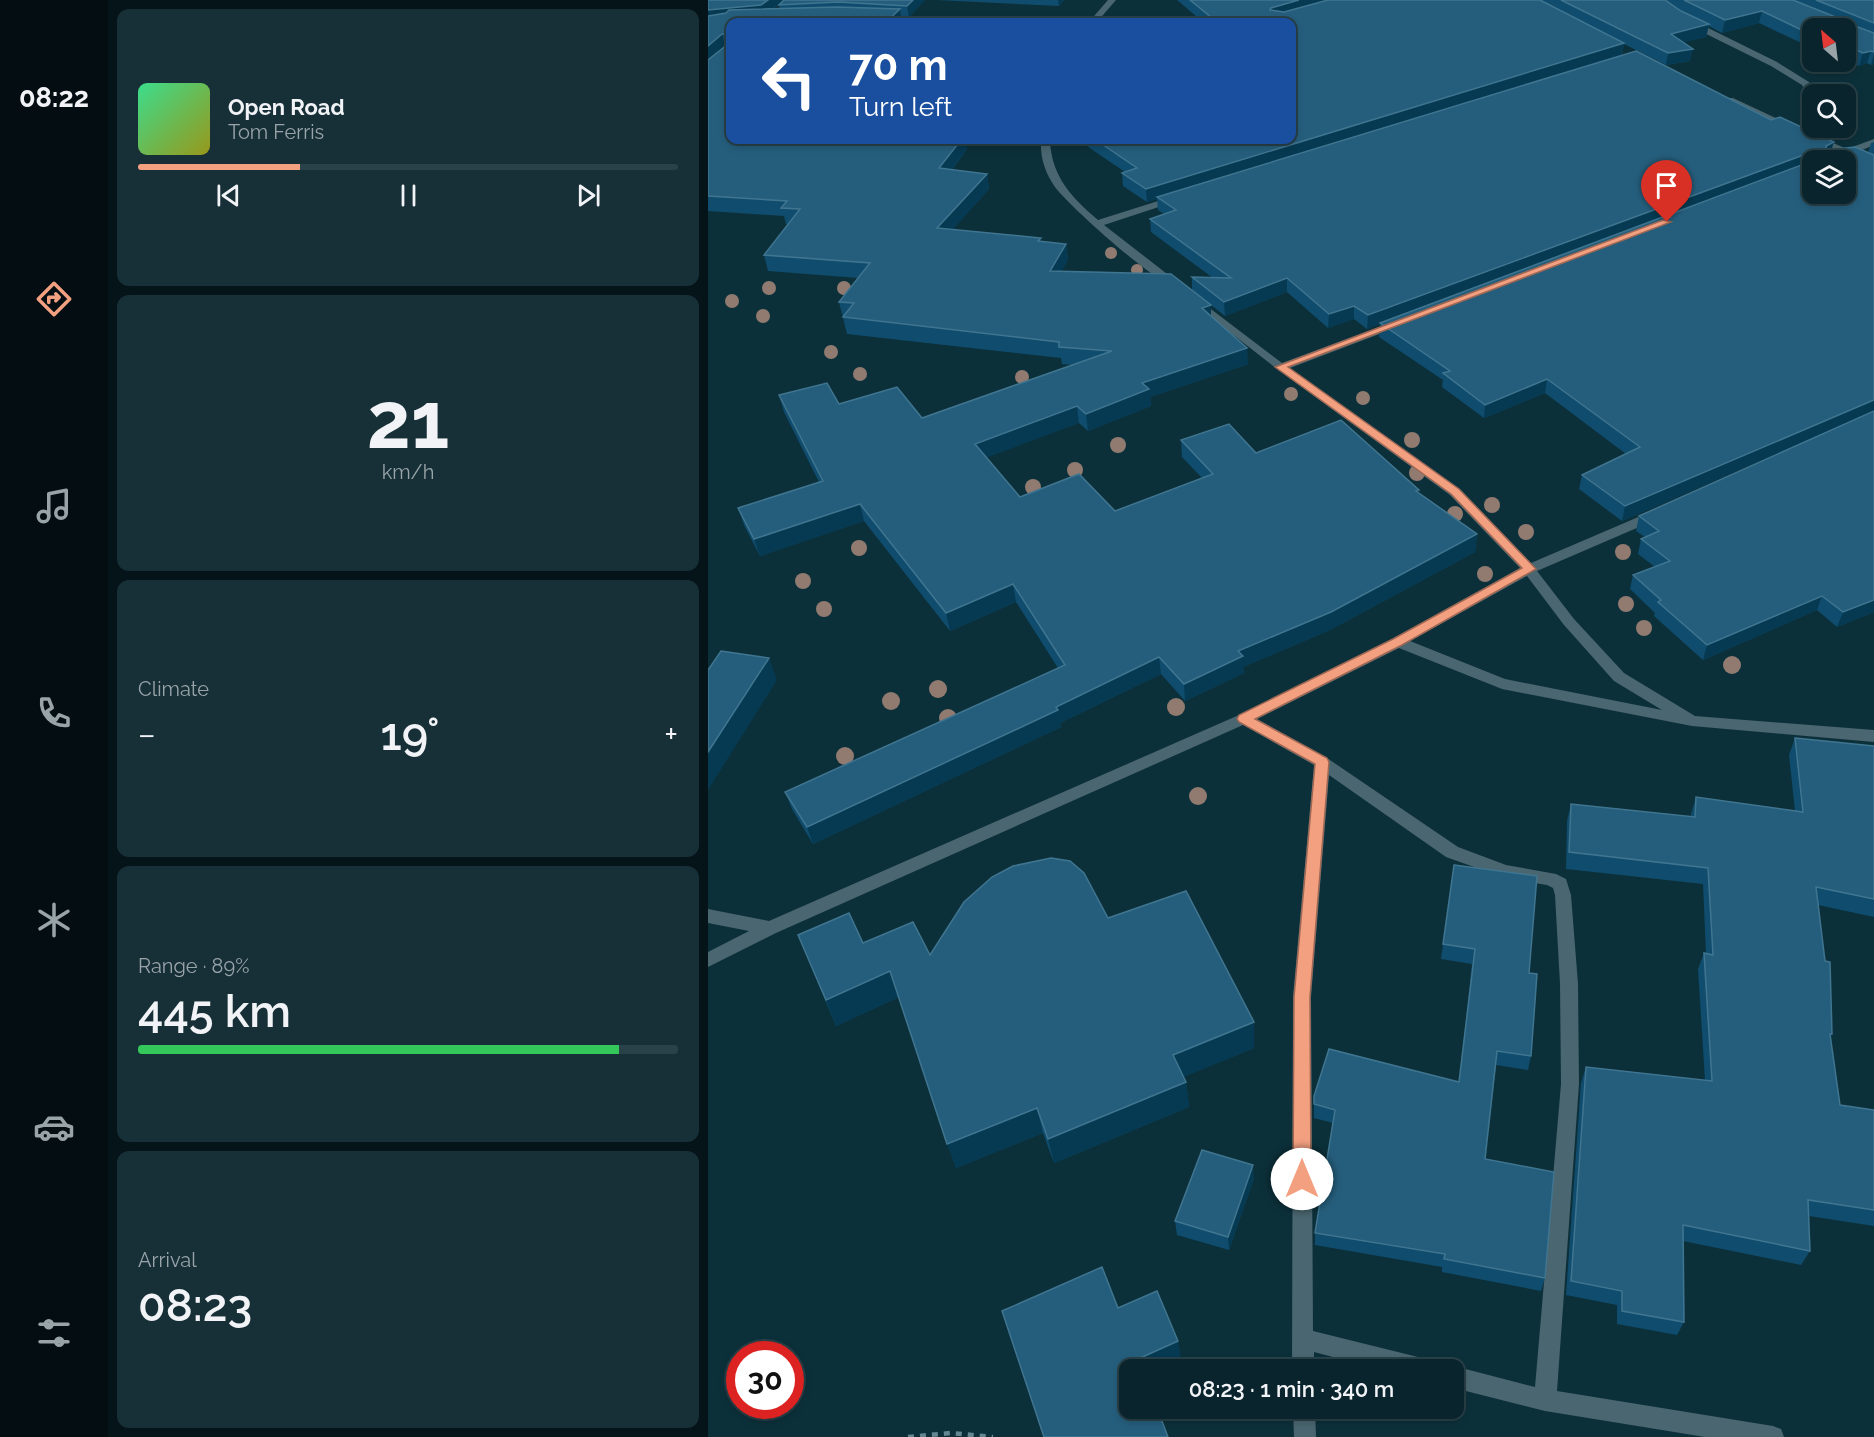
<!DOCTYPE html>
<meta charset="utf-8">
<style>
:root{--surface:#09242c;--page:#173038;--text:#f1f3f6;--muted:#99a4a9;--line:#294148;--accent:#f3a081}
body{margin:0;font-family:Raleway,sans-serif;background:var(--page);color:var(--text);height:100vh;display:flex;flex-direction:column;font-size:22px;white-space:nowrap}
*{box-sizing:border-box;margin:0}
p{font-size:20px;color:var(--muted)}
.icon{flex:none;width:33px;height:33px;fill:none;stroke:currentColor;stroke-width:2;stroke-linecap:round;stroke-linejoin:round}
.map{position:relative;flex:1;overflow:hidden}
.side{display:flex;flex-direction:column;gap:9px;padding:9px;background:#051418;width:600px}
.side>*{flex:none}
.guide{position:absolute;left:18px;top:18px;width:570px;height:126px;border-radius:12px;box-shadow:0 3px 9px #0003,0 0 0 2px var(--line);background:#1a4fa0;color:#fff;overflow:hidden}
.needle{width:39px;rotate:332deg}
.tools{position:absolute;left:1094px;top:18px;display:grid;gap:12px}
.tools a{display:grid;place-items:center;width:54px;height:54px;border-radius:12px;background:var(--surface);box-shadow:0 3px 9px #0003,0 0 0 2px var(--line);font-size:30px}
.speed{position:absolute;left:18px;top:1341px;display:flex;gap:12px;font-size:30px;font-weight:700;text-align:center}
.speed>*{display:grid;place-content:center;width:78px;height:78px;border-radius:50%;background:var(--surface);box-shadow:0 3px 9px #0003,0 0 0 2px var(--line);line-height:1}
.speed .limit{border:9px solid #d22;background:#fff;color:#111}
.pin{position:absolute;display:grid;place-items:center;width:51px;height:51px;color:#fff;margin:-62px -26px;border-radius:50% 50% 50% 0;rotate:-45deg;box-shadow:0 0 6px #0007}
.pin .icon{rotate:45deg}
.me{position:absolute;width:66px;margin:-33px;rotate:0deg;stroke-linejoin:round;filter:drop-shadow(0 0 4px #0008)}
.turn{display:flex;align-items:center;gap:21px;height:126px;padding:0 24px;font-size:27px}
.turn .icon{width:78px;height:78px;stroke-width:2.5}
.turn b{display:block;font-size:42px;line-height:51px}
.big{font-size:45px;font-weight:600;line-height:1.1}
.side .tile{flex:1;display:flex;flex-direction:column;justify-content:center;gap:9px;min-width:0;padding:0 21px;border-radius:12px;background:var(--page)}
.side .dial{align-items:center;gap:0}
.dial b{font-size:78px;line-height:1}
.song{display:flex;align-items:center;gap:18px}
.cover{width:72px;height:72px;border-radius:9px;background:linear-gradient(135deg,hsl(150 70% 55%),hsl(60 70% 35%))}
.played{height:6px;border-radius:3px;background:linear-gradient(90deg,var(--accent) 30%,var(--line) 30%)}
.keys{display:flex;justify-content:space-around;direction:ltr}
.heat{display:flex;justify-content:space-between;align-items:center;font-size:33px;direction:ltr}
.charge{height:9px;border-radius:4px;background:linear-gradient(90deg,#34c759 89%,var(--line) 0)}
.trip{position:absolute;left:411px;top:1359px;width:345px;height:60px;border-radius:12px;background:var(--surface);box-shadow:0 3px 9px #0003,0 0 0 2px var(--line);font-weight:600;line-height:60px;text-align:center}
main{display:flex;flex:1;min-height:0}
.menu{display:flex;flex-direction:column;width:108px;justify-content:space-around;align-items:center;background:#040e12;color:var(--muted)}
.menu .icon{width:42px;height:42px}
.menu .on{color:var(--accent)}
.menu b{font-size:27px;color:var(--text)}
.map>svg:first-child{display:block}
</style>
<main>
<nav class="menu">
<b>08:22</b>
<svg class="icon on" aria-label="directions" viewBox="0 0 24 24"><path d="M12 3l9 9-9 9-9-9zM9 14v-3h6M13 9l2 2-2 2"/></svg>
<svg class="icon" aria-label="music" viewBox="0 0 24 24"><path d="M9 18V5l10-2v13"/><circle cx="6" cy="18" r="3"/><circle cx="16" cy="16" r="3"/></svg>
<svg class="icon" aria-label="phone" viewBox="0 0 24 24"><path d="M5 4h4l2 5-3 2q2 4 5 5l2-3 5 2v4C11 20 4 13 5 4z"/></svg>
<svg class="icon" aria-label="climate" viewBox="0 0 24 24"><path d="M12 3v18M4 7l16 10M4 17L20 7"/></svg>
<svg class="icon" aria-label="car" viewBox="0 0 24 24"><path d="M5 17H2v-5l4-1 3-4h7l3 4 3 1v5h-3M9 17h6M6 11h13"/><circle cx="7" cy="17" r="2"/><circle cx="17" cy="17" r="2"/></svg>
<svg class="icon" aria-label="filters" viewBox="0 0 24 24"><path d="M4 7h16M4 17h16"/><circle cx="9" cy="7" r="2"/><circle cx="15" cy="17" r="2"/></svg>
</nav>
<section class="side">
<div class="tile">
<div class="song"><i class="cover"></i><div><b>Open Road</b><p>Tom Ferris</p></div></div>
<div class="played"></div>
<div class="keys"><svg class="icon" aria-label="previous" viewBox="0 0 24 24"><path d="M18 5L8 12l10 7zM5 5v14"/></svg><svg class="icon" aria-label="pause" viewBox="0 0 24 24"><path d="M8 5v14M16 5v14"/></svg><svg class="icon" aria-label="next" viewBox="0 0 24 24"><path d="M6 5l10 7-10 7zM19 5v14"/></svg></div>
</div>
<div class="tile dial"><b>21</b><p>km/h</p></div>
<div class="tile"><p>Climate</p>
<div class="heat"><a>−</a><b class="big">19°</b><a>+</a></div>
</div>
<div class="tile"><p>Range · 89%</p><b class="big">445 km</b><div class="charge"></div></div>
<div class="tile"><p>Arrival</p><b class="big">08:23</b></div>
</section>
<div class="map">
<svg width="1166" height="1437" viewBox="0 0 1166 1437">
<rect width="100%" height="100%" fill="#0c303a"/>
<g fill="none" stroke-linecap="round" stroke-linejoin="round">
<polyline stroke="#658792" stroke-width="4.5" stroke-dasharray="6 6" stroke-linecap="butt" points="200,1437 243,1433 285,1437"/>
<g fill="#4a6670" fill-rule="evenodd">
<polygon points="980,21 986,21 1069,62 1101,82 1107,94 1104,94 1104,100 1101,99 1094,85 1063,66 980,25"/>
<polygon points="1103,128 1112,128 1113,141 1107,141"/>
</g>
<g fill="#4a6670" fill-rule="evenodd">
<polygon points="400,0 408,0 389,22 381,22"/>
<polygon points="175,18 223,20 227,22 172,22 171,20"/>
<polygon points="1019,98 1025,98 1087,127 1079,129 1019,102"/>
<polygon points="1103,136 1109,136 1139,149 1166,139 1166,145 1147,153 1166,161 1166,167 1139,156 1127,160 1116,160 1131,152 1103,140"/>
<path d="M333 140H342C343 176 364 198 390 220L466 196H472V200L396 225 472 284V288C455 291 360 205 347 187 337 173 332 157 333 140Z"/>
<path d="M487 297 574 363 687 321H695V325L582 368 752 489 823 563 942 512H952L953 515 952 518 829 571 866 619 916 673 987 716 1166 730V742L984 726 794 689 691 648 549 719 619 758 750 847 798 865 848 874 858 879 863 895 870 984 871 1084 849 1391 1065 1426 1073 1429 1076 1437H997L837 1411 746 1388V1370H738L746 1366 827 1387 853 1084 852 984 847 895 845 888 839 885 797 878 738 857 621 775 603 997 605 1331 718 1359 726 1362 729 1370H674L606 1352V1370H584L585 997 606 765 535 725 68 933 0 967V952L41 931 0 923V909L61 921 531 715 685 639 812 568 742 495 569 369 483 302 482 300ZM819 576 856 625 906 681 954 710 797 679 702 641Z"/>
<polygon points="585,1408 607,1408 608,1437 586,1437"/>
</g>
</g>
<g fill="#917b71">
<circle cx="403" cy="253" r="6"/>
<circle cx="429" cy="270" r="6"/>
<circle cx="61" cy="288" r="7"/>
<circle cx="136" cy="288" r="7"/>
<circle cx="24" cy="301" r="7"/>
<circle cx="55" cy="316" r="7"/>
<circle cx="123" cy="352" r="7"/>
<circle cx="152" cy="374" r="7"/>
<circle cx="314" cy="377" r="7"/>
<circle cx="583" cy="394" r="7"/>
<circle cx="655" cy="398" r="7"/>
<circle cx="704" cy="440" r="8"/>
<circle cx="410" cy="445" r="8"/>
<circle cx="367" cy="470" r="8"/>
<circle cx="709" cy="473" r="8"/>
<circle cx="325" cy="487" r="8"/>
<circle cx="784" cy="505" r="8"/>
<circle cx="747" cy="514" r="8"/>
<circle cx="818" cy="532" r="8"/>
<circle cx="151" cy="548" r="8"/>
<circle cx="915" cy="552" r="8"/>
<circle cx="777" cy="574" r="8"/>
<circle cx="95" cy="581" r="8"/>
<circle cx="918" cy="604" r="8"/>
<circle cx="116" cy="609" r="8"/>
<circle cx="936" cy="628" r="8"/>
<circle cx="1024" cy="665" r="9"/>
<circle cx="230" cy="689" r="9"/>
<circle cx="183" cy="701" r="9"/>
<circle cx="468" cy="707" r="9"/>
<circle cx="240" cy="718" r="9"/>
<circle cx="137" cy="756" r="9"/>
<circle cx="490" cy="796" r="9"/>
</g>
<g fill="#104c6d" fill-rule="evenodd">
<path d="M0 0H217L201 17 193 16 22 140 259 149 244 170 279 174 281 189 245 229 333 242 358 244 360 260 353 271 484 291V277L505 278 443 232 442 219 456 214 450 210 449 199 439 202 415 186 414 173 417 172 370 140H584V22H495L469 0H1166V64L1163 65 1159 63 1151 66 1137 59V28H1104V48L1051 23 1014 33 1001 26 998 37 975 42 982 61 958 65 916 44 914 55 1063 120 1124 149 1160 153 1163 143 1166 142V612L1129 627 1109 610 995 660 946 616 947 613 922 589 925 575 947 567 930 554 933 539 937 537 928 531 931 516 1127 428 914 521 871 489 874 475 918 454 837 393 776 418 734 387 735 380 671 337 672 324 659 329 646 319 620 328 579 292 517 316 503 305V316L540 364 442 397 443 406 380 431 371 423 278 457 312 497 407 511 494 478 474 457 473 440 548 453 711 493 769 534 767 552 622 630 535 667 536 673 477 701 453 674 352 723 353 727 105 844 84 809 77 792 350 668 308 602 242 631 156 521 52 556 36 525 30 508 111 482 76 412 71 395 214 418 365 365 354 364 353 358 139 334 131 302 150 278 60 271 56 255 80 224H78L76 216 0 211ZM74 2 71 5 72 9H65Z"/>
<polygon points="228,0 356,0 351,6"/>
<polygon points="1087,738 1166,746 1166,917 1110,905 1124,1034 1122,1038 1132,1105 1166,1110 1166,1226 1101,1216 1102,1251 1093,1265 975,1241 976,1322 969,1335 909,1324 909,1305 858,1295 873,1083 878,1067 997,1080 990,969 996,953 998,954 995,884 858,869 859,821 863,804 983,817 983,814 988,797 1087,811 1081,755"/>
<polygon points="746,865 821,973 823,1056 820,1070 788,1065 777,1159 837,1278 833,1291 734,1272 734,1267 607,1245 607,1233 625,1123 606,1118 606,1096 751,1082 764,964 733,959"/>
<polygon points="400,918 546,1048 475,1077 478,1082 481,1107 346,1163 335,1133 248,1168 191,997 128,1026 90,935 155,943 222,955"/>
<polygon points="546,1178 521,1250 469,1235 467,1221"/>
</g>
<g fill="#063a52">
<polygon points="60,0 76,0 56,16 0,21 0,10"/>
<polygon points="205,0 217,0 201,17 199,6"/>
<polygon points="350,0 356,0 351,6"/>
<polygon points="591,0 633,0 563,20 562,10 563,8"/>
<polygon points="192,9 194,22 178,22"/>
<polygon points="1054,11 1051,23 1014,33 1017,20"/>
<polygon points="1001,24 998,37 961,46 963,34"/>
<polygon points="14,34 18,48 0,64 0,46"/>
<polygon points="916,43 914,55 449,197 449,199 439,202 438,189"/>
<polygon points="985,49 982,61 958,65 960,53"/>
<polygon points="1163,51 1159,63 1151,66 1155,53"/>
<polygon points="1166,54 1166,64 1163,65"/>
<polygon points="253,140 257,140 259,149 234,183 231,168"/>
<polygon points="1126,142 1122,154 1115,158 1118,146"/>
<polygon points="1109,150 1106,160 1104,160 1104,163 659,329 660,315"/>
<polygon points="279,174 281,189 232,244 229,228"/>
<polygon points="358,244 360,260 344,287 342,271"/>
<polygon points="579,278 579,292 517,316 516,302"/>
<polygon points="503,305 503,321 494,308"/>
<polygon points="646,306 646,319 620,328 621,314"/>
<polygon points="539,348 540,364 442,397 443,406 380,431 378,414 434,383"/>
<polygon points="839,379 837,393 776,418 777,405"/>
<polygon points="1166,400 1166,411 914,521 917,506"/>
<polygon points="369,406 371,423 270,461 267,444"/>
<polygon points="152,504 156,521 52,556 46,539"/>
<polygon points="769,534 767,552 622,630 535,667 536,673 477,701 476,684 530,651"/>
<polygon points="305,584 308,602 242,631 238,613"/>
<polygon points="1114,596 1109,610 995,660 999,645"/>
<polygon points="1166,600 1166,612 1129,627 1135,612"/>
<polygon points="451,657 453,674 352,723 353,727 105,844 99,827"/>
<polygon points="61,658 69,680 0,790 0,752"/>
<polygon points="182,971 191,997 128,1026 118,1000"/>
<polygon points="546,1022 546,1048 468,1080 465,1055"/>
<polygon points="478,1082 481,1107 346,1163 340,1139"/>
<polygon points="329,1108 335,1133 248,1168 239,1144"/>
<polygon points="545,1165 546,1178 521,1250 520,1237"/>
<polygon points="470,1341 473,1358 449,1370 432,1370 430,1359"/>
</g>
<g fill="#255e7c" stroke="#407590" stroke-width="1.5">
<polygon points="0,0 60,0 53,5 0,10"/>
<polygon points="76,0 205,0 199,6 130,2 71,5"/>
<polygon points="482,0 591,0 563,8 562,10 576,12 620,0 832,0 916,43 438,189 414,173 429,168 388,140 584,140 584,22 509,22"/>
<polygon points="853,0 957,0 973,11 1001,24 963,34 985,49 960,53"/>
<polygon points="976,0 1085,0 1130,18 1138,18 1139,23 1166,33 1166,52 1163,51 1155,53 1137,45 1137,28 1104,28 1104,35 1054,11 1017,20"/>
<polygon points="1108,0 1166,0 1166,23"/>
<polygon points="129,7 192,9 178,22 22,22 22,140 229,140 227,141 234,140 253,140 231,168 279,174 229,228 333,238 330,241 358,244 342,271 463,274 503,305 494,308 539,348 434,383 441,389 378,414 369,406 267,444 312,497 371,474 407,511 505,474 473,440 521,424 548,453 633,420 711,490 708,491 769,534 623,612 530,651 535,656 476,684 451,657 348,707 350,710 99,827 77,792 357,665 305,584 238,613 152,504 46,539 30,508 115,481 71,395 119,383 131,404 189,387 214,418 404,351 351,347 351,342 135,317 146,303 131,302 162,263 56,255 92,209 73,208 79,201 0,196 0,60 20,44 20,34 14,34 0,46 0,16 18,13 21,10"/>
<polygon points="928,51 1063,120 1072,117 1126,142 1118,146 1119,150 1147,147 1166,155 1166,400 917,506 874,475 932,447 839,379 777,405 735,373 742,371 672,323 1104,161 1104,194 1137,194 1137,160 1106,160 1108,160 1109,150 660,315 646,306 621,314 579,278 516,302 484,277 523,278 442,219 468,210 449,197"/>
<polygon points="1166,411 1166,600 1135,612 1114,596 999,645 950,602 953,600 925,575 962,561 933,539 951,531 931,516"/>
<polygon points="13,651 61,658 0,752 0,670"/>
<polygon points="1087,738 1166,746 1166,899 1108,887 1117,961 1122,962 1124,1034 1122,1034 1132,1105 1166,1110 1166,1210 1100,1200 1102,1251 975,1225 976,1322 914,1311 914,1291 863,1281 878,1067 1004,1081 996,953 1005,955 1000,868 861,852 863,804 987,817 988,797 1095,812"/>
<polygon points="343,858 362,861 376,873 400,918 478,891 546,1022 465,1055 478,1082 340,1139 329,1108 239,1144 182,971 118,1000 90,935 141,913 155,943 205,922 222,955 256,902 284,877 305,866"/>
<polygon points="746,865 829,876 821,973 829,974 823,1056 789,1051 777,1159 846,1172 837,1278 736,1259 737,1254 607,1233 627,1110 606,1104 606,1096 621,1049 751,1082 767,949 735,944"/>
<polygon points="494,1150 545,1165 520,1237 467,1221"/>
<polygon points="394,1267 410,1308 449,1291 470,1341 430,1359 434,1370 422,1370 422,1408 449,1408 460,1437 336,1437 294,1311"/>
</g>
<polygon fill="#f3a081" stroke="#9e6854" stroke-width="1.5" points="955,220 963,222 580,367 751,489 828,569 694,645 547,719 619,758 621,762 602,997 603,1179 600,1185 594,1188 588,1185 585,1179 586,997 607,764 531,722 529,719 531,715 685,639 814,568 743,494 567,367"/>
</svg>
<div class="tools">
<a><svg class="needle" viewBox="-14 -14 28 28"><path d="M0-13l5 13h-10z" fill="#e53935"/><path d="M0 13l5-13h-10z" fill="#99a4a9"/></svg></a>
<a><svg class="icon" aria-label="search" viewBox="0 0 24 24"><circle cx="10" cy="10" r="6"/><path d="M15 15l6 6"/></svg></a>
<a><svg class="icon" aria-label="layers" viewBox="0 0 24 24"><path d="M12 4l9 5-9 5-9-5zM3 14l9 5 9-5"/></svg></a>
</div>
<div class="speed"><div class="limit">30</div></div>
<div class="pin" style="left:959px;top:222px;background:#d93025"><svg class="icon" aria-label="arrive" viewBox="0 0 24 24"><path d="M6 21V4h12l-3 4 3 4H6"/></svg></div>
<svg class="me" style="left:594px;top:1179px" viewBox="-20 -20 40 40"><circle r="19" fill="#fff"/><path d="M0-13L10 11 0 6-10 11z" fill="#f3a081"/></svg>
<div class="trip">08:23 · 1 min · 340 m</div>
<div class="guide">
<div class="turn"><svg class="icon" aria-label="left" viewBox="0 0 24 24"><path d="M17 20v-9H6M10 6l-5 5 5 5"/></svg><div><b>70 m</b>Turn left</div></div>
</div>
</div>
</main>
